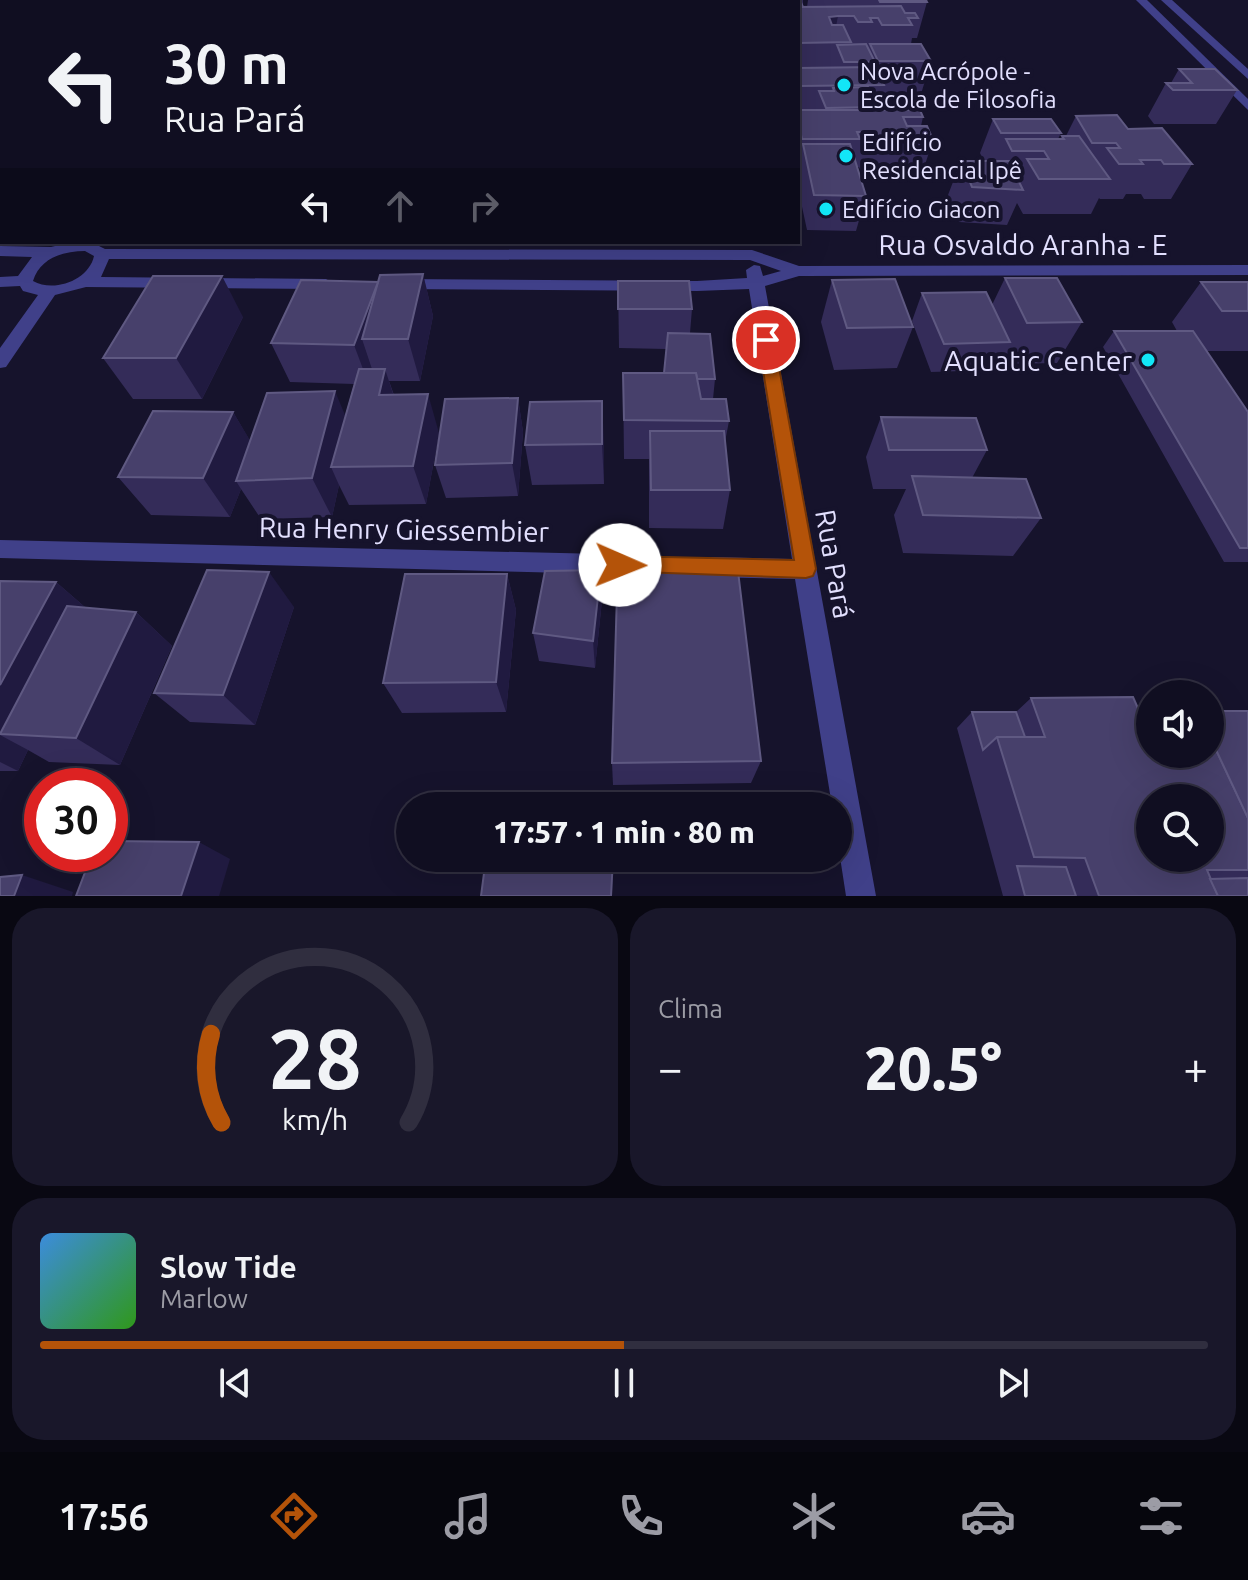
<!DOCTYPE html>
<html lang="pt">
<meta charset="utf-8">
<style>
:root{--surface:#100e21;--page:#19172a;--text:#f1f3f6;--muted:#9c9ca5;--line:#302e3f;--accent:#b45309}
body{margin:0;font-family:Ubuntu,sans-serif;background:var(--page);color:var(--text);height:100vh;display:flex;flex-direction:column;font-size:30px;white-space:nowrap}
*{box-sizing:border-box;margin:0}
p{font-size:26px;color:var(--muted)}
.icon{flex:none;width:44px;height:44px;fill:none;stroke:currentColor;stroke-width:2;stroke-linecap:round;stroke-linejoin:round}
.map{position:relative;height:896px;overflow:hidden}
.details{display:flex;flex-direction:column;gap:12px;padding:12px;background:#090812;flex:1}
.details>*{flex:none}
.hud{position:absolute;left:0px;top:0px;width:800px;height:244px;box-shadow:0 8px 32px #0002,0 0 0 2px var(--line);background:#100e21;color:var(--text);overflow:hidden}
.fabs{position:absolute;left:1136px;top:680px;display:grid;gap:16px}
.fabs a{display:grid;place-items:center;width:88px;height:88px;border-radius:50%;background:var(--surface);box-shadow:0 8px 32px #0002,0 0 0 2px var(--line);font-size:40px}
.speed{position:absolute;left:24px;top:768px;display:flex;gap:16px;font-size:40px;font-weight:700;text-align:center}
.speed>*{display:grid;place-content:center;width:104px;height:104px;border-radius:50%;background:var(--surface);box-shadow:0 8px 32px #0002,0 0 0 2px var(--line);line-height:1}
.speed .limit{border:12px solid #d22;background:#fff;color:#111}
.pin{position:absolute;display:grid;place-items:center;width:68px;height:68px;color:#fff;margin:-34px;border:4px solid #fff;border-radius:50%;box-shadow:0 2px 8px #0007}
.me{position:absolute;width:88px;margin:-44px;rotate:91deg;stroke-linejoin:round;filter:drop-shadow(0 0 6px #0008)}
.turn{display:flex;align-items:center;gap:28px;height:168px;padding:0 32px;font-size:36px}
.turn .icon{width:104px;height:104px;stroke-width:2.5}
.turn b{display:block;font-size:56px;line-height:68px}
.lanes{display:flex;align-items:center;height:76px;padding:0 32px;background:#0003;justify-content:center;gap:40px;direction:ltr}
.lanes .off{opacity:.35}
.big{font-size:60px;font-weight:800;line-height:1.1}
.details .widget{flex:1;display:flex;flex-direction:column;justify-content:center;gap:12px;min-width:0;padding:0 28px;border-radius:32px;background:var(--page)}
.details .dial{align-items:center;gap:0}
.dial svg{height:208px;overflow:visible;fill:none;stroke:var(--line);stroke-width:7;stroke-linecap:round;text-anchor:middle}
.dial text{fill:var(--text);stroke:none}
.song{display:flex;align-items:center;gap:24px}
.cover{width:96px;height:96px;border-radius:12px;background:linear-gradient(135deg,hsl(210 70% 55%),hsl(110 70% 35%))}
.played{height:8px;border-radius:4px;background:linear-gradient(90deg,var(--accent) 50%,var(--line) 50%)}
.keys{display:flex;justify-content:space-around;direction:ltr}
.heat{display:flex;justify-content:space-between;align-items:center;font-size:44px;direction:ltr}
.details .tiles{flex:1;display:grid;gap:12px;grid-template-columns:1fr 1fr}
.widget:last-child{grid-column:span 2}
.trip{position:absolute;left:396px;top:792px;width:456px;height:80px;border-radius:40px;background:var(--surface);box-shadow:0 8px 32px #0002,0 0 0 2px var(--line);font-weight:800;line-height:80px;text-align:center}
.menu{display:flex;height:128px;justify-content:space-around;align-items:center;background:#06060d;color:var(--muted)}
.menu .icon{width:56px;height:56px}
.menu .on{color:var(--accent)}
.menu b{font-size:36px;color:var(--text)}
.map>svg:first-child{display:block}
</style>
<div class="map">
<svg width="1248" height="896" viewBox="0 0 1248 896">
<rect width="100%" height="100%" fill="#16132c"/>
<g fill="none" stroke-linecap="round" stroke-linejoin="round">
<g fill="#404089" fill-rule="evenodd">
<rect x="709" y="0" width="10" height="2"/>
<polygon points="1136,0 1147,0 1248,99 1248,110"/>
<polygon points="1161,0 1172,0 1248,69 1248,79"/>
<rect x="0" y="93" width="2" height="8"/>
<path d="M72 242H91L105 249 752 250 799 266 1248 265V275L799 276 765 286 876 896H846L838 844V806H832L795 579 712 577 704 574 701 567 704 560 712 557 792 559 749 289 697 291 398 289 390 284 398 279 697 281 747 278 746 270 754 265 760 266 763 276 781 271 750 260 109 259 101 277 326 279 334 284 326 289 86 287 55 295 6 367 0 368V348L38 295 23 291 20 286 0 287V277L18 276 32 257 0 256V246L51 247ZM85 251 94 256C89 280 54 293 33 281 40 258 63 251 85 251Z"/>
<polygon points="0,540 644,555 652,558 655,565 652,572 644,575 0,558"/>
</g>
</g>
<g fill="#342c59">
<polygon points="756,0 803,0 803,7 807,7 808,0 926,0 927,2 917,38 912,38 911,44 931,61 921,94 882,94 877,110 923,117 921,126 933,140 922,174 861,171 859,167 857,167 866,196 856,231 807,230 798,188 798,2 756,2"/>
<polygon points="2,10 2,42 0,42 0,11"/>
<polygon points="1179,69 1237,90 1216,124 1154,124 1148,116 1166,83 1171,83"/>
<polygon points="1076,116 1128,129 1192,164 1171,199 1144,199 1141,194 1126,194 1123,199 1100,199 1099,198 1091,214 1023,214 1017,203 1007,225 959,222 948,195 961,161 984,161 980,153 993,119 1061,133 1058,139 1060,139 1062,136 1066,136"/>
<polygon points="423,274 433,316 420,381 389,381 394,395 439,433 426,504 349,505 339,485 332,517 261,519 241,489 230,517 151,515 118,477 233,412 250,441 345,416 354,384 290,382 271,343 378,282"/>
<polygon points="1005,278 1082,322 1057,363 1005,364 1002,357 995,370 931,372 912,321 922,293 992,305"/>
<polygon points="832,280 913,327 897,368 834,370 821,322"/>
<polygon points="618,281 692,309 690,333 715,379 713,399 729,421 725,442 730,490 723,529 649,528 649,459 624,459 623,373 664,373 666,349 619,348"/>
<polygon points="1201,282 1248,282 1248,351 1207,351 1248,412 1248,562 1224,562 1103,347 1114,331 1177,331 1172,322"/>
<polygon points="243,317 202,399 133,399 103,358"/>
<polygon points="518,398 523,432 518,496 446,498 435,465"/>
<polygon points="881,417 987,450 972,478 1041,518 1013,556 903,553 894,515 906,489 873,489 866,457"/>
<polygon points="604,442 604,484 532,485 525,445"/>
<polygon points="601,570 602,600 595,668 539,661 533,633"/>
<polygon points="507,574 516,610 506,712 402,713 383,683"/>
<polygon points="0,581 56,582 86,608 136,612 172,646 120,765 49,762 28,750 18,771 0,771"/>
<polygon points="294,607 255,725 190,722 154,693"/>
<polygon points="1031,698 1139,711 1248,711 1248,896 1003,896 957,728 972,712 1016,712"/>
<polygon points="761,761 751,783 613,785 612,763"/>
</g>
<g fill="#201a40">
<polygon points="210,0 234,0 232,2 208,2"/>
<polygon points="336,0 348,0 348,2 335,2"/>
<polygon points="838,16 833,43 829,17"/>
<polygon points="423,274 433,316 420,381 408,339"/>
<polygon points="222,276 243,317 202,399 176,358"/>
<polygon points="378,282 362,339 373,372 369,385 354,345"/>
<polygon points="385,369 398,409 379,395"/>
<polygon points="335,391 352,432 331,467 339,485 332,517 312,478"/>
<polygon points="428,394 439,433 426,504 413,466"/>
<polygon points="518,398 523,432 518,496 512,463"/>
<polygon points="602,401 604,442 604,484 602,444"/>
<polygon points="233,412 257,452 236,481 241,489 230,517 203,478"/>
<polygon points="601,570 602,600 595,668 593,641"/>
<polygon points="269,572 294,607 255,725 223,695"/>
<polygon points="507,574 516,610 506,712 496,682"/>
<polygon points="56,582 94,615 0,734 0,685"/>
<polygon points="136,612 172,646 120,765 76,738"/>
<polygon points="0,735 28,750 18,771 0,762"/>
<polygon points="199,842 230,859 219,896 181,896"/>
<polygon points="613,858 614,858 612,896 611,896"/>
<polygon points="22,875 73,892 72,896 14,896"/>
</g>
<g fill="#47406b" stroke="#5f5982" stroke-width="2" fill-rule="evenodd">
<polygon points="13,0 56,0 54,2 11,2"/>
<polygon points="160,0 210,0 208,2 158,2"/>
<polygon points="274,0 336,0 335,2 272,2"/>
<polygon points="427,0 469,0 468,2 426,2"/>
<polygon points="474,0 518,0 517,2 474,2"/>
<polygon points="524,0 564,0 563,2 523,2"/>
<rect x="570" y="0" width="46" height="2"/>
<rect x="627" y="0" width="50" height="2"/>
<polygon points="762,0 800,0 803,7 798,7 798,2 763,2"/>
<polygon points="879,0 926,0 927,2 880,2"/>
<polygon points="901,6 905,13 915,13 918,18 908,18 912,25 882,25 878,18 870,18 872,22 858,22 854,16 838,16 829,17 832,25 843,25 851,42 798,43 798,7"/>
<polygon points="2,10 2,28 0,28 0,11"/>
<polygon points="866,44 875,62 844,62 837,45"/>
<polygon points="870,44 921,44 931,61 878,61"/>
<polygon points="875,67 884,85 798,86 798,68"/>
<polygon points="1179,69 1215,69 1237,90 1173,90 1166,83 1192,83"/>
<polygon points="868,87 877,107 826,108 819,91 834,91 833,88"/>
<polygon points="798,110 920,110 923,117 903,117 907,126 927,126 933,140 870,136 868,132 857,132 860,139 802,139 798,123"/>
<polygon points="1117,115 1128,129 1162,128 1192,164 1164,164 1161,160 1140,160 1143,164 1119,164 1107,148 1120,148 1116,143 1092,143 1076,116"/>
<polygon points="993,119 1051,119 1061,133 1001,133"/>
<polygon points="1062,136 1079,136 1110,179 1039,179 1027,159 1049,159 1044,151 1012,151 1006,139 1064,139"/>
<polygon points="803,144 850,144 866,196 814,195"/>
<polygon points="961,161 1009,161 1023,190 972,187"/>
<polygon points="423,274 408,339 362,339 380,275"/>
<polygon points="153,276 222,276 176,358 103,358"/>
<polygon points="1005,278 1057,278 1082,322 1027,323"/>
<polygon points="895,279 913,327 847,328 832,280"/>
<polygon points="301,280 378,282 354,345 271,343"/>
<polygon points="618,281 689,281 692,309 618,309"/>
<polygon points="1201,282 1248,282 1248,311 1222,311"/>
<polygon points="986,292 1010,342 944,344 922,293"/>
<polygon points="1114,331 1193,331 1248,412 1248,548 1240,548"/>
<polygon points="668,333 710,334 715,379 697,379 696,373 664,373"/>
<polygon points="359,369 385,369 379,395 428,394 413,466 331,467"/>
<polygon points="623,373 696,373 701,399 726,399 729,421 624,420"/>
<polygon points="335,391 312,478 236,481 267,393"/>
<polygon points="518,398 512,463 435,465 445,399"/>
<polygon points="602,401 602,444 525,445 530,402"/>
<polygon points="153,411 233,412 203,478 118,477"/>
<polygon points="881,417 976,418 987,450 889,450"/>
<polygon points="650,431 724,431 730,490 651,490"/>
<polygon points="912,476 1026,479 1041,518 923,515"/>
<polygon points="618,559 737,563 761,761 612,763"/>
<polygon points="207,570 269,572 223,695 154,693"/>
<polygon points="601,570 593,641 533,633 545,571"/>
<polygon points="405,574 507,574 496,682 383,683"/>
<polygon points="0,581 56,582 0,685"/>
<polygon points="67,606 136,612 76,738 0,734"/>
<path d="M1133 697 1150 736V754H1210V737L1248 818V870H1207L1218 896H1099L1085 858 1034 857 997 737H1045L1031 698ZM1150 798H1210V858H1150Z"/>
<polygon points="1139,711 1150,711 1150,736"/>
<polygon points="1210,711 1248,711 1248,818 1210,737"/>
<polygon points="972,712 1016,712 1025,737 997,737 983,750"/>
<polygon points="110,841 199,842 181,896 76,896 92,854 110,854"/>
<polygon points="486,858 613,858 611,896 481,896"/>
<polygon points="1017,866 1066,867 1076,896 1025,896"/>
<polygon points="22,875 14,896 0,896 0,877"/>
<polygon points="1248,878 1248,896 1218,896 1210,879"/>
</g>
<polygon fill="#b45309" stroke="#753606" stroke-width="2" points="766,335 774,340 816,569 813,576 806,578 613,571 610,565 613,559 620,556 794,560 758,340"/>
<g fill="#12e6f7" stroke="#16132c" stroke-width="3">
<circle cx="844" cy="85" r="8"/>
<circle cx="846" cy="156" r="8"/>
<circle cx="826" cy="209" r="8"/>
<circle cx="1148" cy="360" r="8"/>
</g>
<g text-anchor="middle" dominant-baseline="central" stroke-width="8" stroke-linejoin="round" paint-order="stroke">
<g font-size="24" fill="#e2dffe" stroke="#16132c" text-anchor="start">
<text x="860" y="71">Nova Acrópole -<tspan x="860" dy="28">Escola de Filosofia</tspan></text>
<text x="862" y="142">Edifício<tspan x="862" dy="28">Residencial Ipê</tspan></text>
<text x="842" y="209">Edifício Giacon</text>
</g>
<g font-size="28" fill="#e2dffe" stroke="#16132c">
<text x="1023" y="244">Rua Osvaldo Aranha - E</text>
<text transform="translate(404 529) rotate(1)">Rua Henry Giessembier</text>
<text transform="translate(835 564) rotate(80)">Rua Pará</text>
</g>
<g font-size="28" fill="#e2dffe" stroke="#16132c" text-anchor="end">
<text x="1132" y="360">Aquatic Center</text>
</g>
</g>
</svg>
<div class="fabs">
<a><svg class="icon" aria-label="sound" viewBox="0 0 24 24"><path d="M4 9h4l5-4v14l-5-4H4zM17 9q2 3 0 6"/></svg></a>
<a><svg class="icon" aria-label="search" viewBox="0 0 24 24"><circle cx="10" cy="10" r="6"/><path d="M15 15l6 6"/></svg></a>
</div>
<div class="speed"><div class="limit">30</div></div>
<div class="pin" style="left:766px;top:340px;background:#d93025"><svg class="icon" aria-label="arrive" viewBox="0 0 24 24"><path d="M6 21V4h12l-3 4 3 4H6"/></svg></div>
<svg class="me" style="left:620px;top:565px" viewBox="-20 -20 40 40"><circle r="19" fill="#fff"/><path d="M0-13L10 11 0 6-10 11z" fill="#b45309"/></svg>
<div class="trip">17:57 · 1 min · 80 m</div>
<div class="hud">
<div class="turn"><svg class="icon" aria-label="left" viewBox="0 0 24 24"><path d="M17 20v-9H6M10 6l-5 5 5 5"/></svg><div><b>30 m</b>Rua Pará</div></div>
<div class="lanes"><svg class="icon" aria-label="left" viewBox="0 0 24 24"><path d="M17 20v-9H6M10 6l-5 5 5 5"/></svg><svg class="icon off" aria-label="ahead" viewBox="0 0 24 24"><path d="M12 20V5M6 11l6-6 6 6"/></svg><svg class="icon off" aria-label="right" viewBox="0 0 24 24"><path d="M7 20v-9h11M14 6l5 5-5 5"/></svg></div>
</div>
</div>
<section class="details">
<div class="tiles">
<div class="widget dial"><svg viewBox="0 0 100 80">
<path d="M14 69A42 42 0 1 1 86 69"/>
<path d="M14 69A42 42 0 0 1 10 35" stroke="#b45309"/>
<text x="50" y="56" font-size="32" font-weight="700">28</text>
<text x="50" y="72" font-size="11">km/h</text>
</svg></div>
<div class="widget"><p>Clima</p>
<div class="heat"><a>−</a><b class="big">20.5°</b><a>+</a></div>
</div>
<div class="widget">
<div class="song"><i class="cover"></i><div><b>Slow Tide</b><p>Marlow</p></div></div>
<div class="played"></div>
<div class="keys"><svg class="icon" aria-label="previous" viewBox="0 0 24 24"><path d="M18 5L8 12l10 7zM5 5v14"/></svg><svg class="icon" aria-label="pause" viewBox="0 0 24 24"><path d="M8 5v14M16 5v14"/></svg><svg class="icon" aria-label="next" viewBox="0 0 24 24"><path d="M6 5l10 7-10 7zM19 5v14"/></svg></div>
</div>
</div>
</section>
<nav class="menu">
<b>17:56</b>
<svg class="icon on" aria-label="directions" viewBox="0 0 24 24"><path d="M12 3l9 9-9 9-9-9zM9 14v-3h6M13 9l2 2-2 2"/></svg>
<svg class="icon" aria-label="music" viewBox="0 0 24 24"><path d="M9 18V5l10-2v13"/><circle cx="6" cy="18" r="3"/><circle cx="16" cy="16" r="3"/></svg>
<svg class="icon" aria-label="phone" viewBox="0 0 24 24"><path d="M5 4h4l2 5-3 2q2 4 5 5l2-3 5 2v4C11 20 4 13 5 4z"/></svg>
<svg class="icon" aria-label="climate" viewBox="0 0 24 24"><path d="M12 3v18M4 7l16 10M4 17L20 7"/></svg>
<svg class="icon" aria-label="car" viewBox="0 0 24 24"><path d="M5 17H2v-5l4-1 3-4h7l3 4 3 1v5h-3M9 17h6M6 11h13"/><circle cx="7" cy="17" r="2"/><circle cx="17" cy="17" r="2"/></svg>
<svg class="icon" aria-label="filters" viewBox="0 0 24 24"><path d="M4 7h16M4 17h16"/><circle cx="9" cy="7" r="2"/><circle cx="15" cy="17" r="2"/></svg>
</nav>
